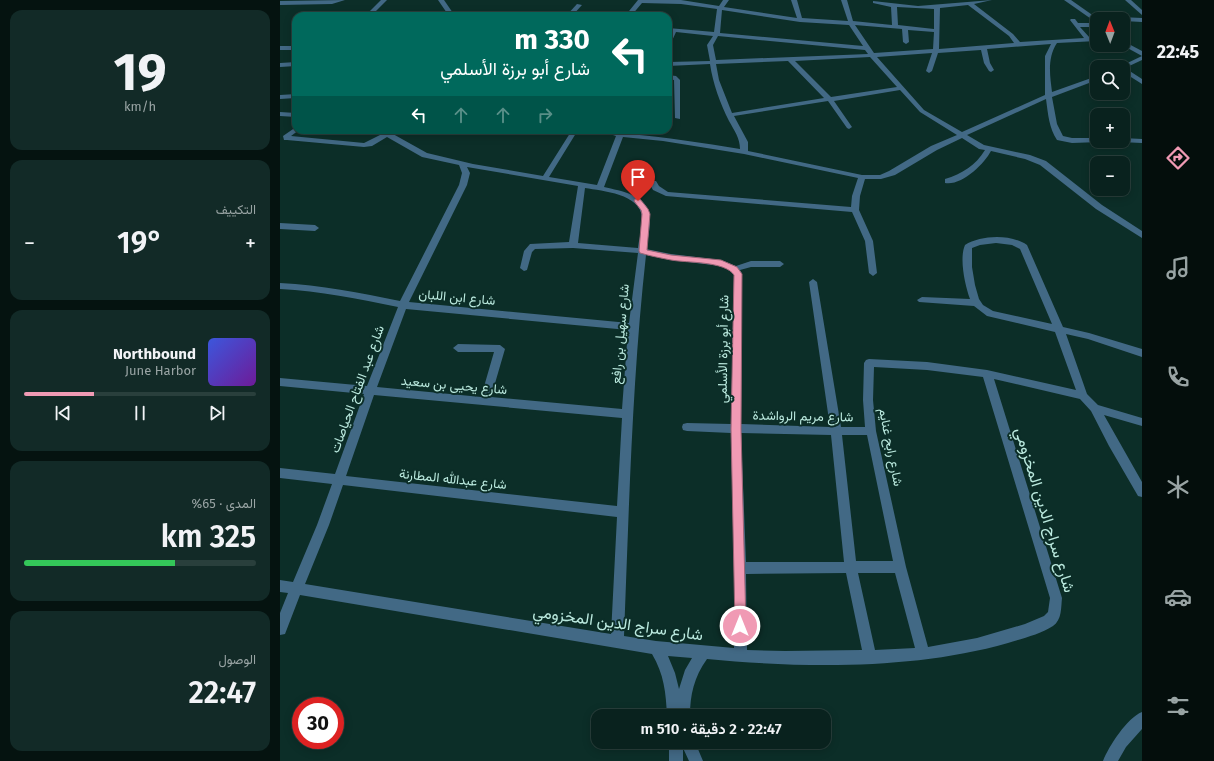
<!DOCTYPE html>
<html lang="ar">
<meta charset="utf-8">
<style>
:root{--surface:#09221e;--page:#122a27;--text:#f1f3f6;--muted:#99a4a4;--line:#293f3c;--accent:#f09ab4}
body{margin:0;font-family:"Fira Sans",Vazirmatn,sans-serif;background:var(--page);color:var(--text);direction:rtl;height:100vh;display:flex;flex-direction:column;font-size:15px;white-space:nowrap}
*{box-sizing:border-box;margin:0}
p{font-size:13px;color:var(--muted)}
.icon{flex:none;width:22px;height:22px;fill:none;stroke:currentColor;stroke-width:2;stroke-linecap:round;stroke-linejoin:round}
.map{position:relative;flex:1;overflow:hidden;direction:ltr}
.details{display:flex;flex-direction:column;gap:10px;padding:10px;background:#051310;width:280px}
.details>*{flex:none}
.guide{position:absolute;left:12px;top:12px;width:380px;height:122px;border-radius:12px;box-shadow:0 2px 10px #0003,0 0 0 1px var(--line);direction:rtl;background:#00695c;color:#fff;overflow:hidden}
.needle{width:26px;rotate:359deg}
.buttons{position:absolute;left:810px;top:12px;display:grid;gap:8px}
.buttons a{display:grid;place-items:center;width:40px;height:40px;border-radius:8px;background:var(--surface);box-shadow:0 2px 10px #0003,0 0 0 1px var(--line);font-size:20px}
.speed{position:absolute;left:12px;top:697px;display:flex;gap:8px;font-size:20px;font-weight:700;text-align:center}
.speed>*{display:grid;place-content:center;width:52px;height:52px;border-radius:50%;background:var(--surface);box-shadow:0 2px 10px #0003,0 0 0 1px var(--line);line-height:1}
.speed .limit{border:6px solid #d22;background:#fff;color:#111}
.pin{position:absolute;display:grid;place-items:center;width:34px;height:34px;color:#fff;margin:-41px -17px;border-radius:50% 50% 50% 0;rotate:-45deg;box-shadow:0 0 4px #0007}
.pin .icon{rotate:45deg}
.me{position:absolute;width:44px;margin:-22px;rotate:0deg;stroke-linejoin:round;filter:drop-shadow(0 0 3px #0008)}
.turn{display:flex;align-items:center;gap:14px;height:84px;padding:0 16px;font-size:18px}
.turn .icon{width:52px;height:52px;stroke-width:2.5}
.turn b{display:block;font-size:28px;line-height:34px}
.lanes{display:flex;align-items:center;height:38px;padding:0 16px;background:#0003;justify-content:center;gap:20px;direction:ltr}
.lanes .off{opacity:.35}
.big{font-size:30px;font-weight:600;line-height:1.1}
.details .card{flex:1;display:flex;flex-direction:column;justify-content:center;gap:6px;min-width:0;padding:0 14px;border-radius:12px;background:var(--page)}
.details .dial{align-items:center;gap:0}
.dial b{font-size:52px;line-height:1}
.song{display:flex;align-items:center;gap:12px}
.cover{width:48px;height:48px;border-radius:6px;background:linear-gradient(135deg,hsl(230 70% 55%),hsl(280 70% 35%))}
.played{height:4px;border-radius:2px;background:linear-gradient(90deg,var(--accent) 30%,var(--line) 30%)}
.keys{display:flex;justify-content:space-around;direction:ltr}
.heat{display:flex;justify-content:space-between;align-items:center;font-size:22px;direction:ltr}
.charge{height:6px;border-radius:3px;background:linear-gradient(90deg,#34c759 65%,var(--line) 0)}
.trip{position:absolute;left:311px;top:709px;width:240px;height:40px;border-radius:12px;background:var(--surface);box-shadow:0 2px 10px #0003,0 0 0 1px var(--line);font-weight:600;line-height:40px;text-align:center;direction:rtl}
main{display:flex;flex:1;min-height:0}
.dock{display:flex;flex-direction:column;width:72px;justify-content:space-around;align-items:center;background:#040e0c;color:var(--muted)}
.dock .icon{width:28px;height:28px}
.dock .current{color:var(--accent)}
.dock b{font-size:18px;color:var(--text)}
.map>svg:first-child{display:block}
</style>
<main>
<nav class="dock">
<b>22:45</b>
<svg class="icon current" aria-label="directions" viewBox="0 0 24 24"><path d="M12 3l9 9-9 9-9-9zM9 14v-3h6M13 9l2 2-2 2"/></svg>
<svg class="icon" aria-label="music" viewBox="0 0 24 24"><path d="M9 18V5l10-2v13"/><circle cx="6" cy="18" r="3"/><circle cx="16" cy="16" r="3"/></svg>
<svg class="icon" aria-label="phone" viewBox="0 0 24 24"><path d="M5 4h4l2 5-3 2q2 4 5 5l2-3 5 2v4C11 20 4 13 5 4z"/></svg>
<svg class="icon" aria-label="climate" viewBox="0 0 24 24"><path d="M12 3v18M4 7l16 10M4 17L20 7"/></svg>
<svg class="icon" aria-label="car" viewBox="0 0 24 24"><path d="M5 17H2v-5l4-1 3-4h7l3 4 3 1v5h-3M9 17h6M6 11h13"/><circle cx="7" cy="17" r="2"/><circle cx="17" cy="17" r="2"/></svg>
<svg class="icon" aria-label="filters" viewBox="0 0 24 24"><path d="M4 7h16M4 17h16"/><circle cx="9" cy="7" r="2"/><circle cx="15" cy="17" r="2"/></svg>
</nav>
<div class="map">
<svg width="862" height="761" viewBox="0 0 862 761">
<rect width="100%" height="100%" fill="#0c2e28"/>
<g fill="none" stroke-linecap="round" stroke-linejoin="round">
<g fill="#426985" fill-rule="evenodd">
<polygon points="65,0 52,4 0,5 0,1"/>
<polygon points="101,0 107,0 91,16 85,16"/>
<polygon points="158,0 164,0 175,16 169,16"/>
<path d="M358 0H401L439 6 443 0H449L444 7 517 18 511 0H517L522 18 568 21 561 0H567L573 21 612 25 611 7 593 3V1L638 6 712 0 694 4 733 34 740 42 804 38 790 20 791 19H795L798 23H817V27H800L810 38 817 37V41L777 43C767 58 770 76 772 92L817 76V80L772 97 777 124 783 136 792 138H817V141L820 142 792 143 777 140C769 128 768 114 766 99L687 135 704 145 750 155 766 161 822 205 862 231V238L816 209 760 165 745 159 711 151C704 164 682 186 665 183V179C682 174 696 165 705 150L699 149 682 138 657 150 615 175 601 179H585L580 196 579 210 593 241 597 273 593 276 589 273 585 241 572 212 386 196 373 190 369 183 373 181H376L379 186 388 192 571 207 572 196 578 178 464 154 383 141 343 137 324 187C341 191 369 195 370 218 370 228 368 239 366 249L391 254 441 260 456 266 471 261H500L504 264 500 267H471L460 270 462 274 461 424 550 427 529 282 533 279 537 282 561 427H585L583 400 584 363 586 360 589 359 647 362 707 370 796 390 775 332 707 316 694 306 639 302 637 300 642 297 690 299C685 286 679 258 685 245 701 235 731 234 747 245L783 327 809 333 862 349V357L808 339 786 334 807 394 818 405 862 418V426L824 415 862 482V497L858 496 829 446 811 411 800 399 714 379 782 598C781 607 782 620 773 626 761 634 741 639 728 643 633 670 524 668 427 659 414 677 410 695 410 716H387C386 693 384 674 372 654L20 595 5 634 0 635V613L8 593 0 592V580L13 582 37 525 52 484 0 478V468L55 474 84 394 0 386V378L87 386 118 307C78 299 40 291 0 289V283C41 285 80 293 120 301L179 185 182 173 179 165 142 157 107 137 92 146 84 147 7 140H4L3 136 16 127V130H19L11 136 84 143 102 134 98 130H118L113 134 147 153 193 164 263 176 292 130H298L269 177 317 185 336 136 318 130C328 130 337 133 348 134 386 137 423 143 460 149 460 138 454 130 449 121 440 103 433 84 430 64L388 66V62L430 61 427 45 433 36 396 32 391 43 388 45V37L390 32H388V28L434 32 437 9 401 4 362 3 351 16H345ZM688 5 729 36 734 43 659 49 660 8ZM617 7 654 9V29L618 25ZM442 10 520 22 569 25 583 46 440 33ZM575 25 622 29 623 42 626 44 629 42 628 30 654 32 653 49 594 53ZM438 36 585 50 588 54 436 60 433 45ZM771 44 765 56V95L682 132 644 110 597 57 652 53 646 71 649 73 652 71 658 53 701 50 704 63 709 71 711 72 714 70 710 63 707 49ZM590 57 617 87 551 97 515 61ZM508 61 544 98 452 113 439 80 436 64ZM620 90 640 112 677 135 651 146 609 171 600 175H582L468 151V142L454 116 548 101 567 128 569 129 572 127 554 101ZM187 167 298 186 289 242 250 244 244 251 240 268 244 271 247 270 252 252 255 249 293 248 358 253 349 323 129 302 187 185 190 173ZM305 188C323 191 360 194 362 217 363 227 359 238 358 248L298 243ZM716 243 732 245 740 249 772 324 713 311 703 305 699 299 695 285 692 267V248L700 245ZM366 255 391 260 441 266 448 268 454 275 451 424 407 423 403 424 402 427 403 430 407 431 451 433 455 610 454 648 376 641 344 636C349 509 352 381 366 255ZM126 309 348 330 342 409 211 397 225 349 220 345 178 344 173 348 178 352H214L201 397 97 387ZM594 367 647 370 703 377 770 598 768 612 764 616 745 624 697 638 648 647 626 567 596 431 593 400ZM94 395 342 418 337 506 66 476ZM461 433 551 435 564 562H466ZM562 435H587L613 561H576ZM63 485 337 517 331 634 25 584 49 525ZM566 573 582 650 505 651 467 650 466 574ZM578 573H615L635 648 595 650ZM388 656 412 658 405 670 399 689 395 673Z"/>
<polygon points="784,0 791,0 818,19 817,23"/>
<polygon points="845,0 851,0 862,10 862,15"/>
<polygon points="297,4 302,5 292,16 286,16"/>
<polygon points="232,11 234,12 234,14 210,16"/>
<polygon points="841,17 862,18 862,22 843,21 843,19 838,19"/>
<polygon points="843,41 862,51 862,56 842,45"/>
<rect x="0" y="46" width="16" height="4"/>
<polygon points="862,56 862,60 845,68 862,79 862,84 843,72 843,67 839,67"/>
<polygon points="16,62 16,66 0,67 0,63"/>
<polygon points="388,75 396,76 400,80 400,119 395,118 394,80 388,79"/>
<polygon points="16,94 16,98 0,99 0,95"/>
<polygon points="0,112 16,113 16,117 0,116"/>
<polygon points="843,138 862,139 862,143 840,142 843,141"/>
<polygon points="0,223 35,225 39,228 35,231 0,229"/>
<path d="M862 712V729L846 747 838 761H823C829 746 847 718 862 712Z"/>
<polygon points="389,742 415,742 423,761 409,761 403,748 403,761 389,761"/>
</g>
</g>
<path fill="#f09ab4" stroke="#9c6475" d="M355 199H360L368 209 370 214 367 250 391 255 441 260 457 267 462 274 461 429 466 626 465 630 460 632 456 630 455 626 451 429 454 275C445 261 407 263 391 260 381 258 370 256 360 253L359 251 362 214 361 210 354 201Z"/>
<g text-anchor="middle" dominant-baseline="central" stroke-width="4" stroke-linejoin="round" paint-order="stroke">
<g font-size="13" fill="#bbeadf" stroke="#0c2e28">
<text transform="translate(177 297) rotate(5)">شارع ابن اللبان</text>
<text transform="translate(340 334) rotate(-85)">شارع سهيل بن رافع</text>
<text transform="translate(443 349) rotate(-89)">شارع أبو برزة الأسلمي</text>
<text transform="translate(174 385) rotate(5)">شارع يحيى بن سعيد</text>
<text transform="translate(77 389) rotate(-70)">شارع عبد الفتاح الحياصات</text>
<text transform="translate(523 416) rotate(1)">شارع مريم الرواشدة</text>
<text transform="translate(611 447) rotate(79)">شارع رابح غنايم</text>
<text transform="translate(173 479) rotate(6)">شارع عبدالله المطارنة</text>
</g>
<g font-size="16" fill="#bbeadf" stroke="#0c2e28">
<text transform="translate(765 510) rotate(73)">شارع سراج الدين المخزومي</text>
<text transform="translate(338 623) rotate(8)">شارع سراج الدين المخزومي</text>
</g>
</g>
</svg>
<div class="buttons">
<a><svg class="needle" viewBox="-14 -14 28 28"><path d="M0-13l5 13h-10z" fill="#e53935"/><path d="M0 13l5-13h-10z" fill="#99a4a4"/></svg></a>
<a><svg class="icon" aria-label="search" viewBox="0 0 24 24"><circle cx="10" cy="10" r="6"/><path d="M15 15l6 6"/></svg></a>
<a>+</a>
<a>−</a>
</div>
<div class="speed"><div class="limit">30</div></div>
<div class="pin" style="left:358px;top:201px;background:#d93025"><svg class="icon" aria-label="arrive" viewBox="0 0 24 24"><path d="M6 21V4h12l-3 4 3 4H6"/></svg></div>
<svg class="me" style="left:460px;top:626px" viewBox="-20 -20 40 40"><circle r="17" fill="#f09ab4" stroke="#fff" stroke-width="3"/><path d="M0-11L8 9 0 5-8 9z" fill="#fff"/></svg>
<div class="trip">22:47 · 2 دقيقة · 510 m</div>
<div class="guide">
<div class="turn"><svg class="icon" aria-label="left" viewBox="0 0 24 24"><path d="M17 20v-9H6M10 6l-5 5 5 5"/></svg><div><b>330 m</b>شارع أبو برزة الأسلمي</div></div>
<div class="lanes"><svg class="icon" aria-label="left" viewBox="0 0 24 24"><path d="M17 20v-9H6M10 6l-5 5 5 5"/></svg><svg class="icon off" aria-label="ahead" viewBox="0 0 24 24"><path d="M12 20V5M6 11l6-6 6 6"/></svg><svg class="icon off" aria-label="ahead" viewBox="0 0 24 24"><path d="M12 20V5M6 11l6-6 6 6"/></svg><svg class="icon off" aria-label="right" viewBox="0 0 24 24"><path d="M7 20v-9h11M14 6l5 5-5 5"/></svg></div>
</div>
</div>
<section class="details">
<div class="card dial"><b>19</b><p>km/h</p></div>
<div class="card"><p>التكييف</p>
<div class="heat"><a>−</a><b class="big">19°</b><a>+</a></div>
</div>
<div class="card">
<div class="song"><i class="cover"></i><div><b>Northbound</b><p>June Harbor</p></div></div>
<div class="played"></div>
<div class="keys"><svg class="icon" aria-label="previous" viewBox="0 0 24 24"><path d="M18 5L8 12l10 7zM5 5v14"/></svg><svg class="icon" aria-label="pause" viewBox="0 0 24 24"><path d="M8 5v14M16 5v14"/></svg><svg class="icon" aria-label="next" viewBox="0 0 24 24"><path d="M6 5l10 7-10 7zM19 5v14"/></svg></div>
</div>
<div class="card"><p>المدى · 65%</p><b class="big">325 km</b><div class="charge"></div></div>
<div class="card"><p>الوصول</p><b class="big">22:47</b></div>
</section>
</main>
